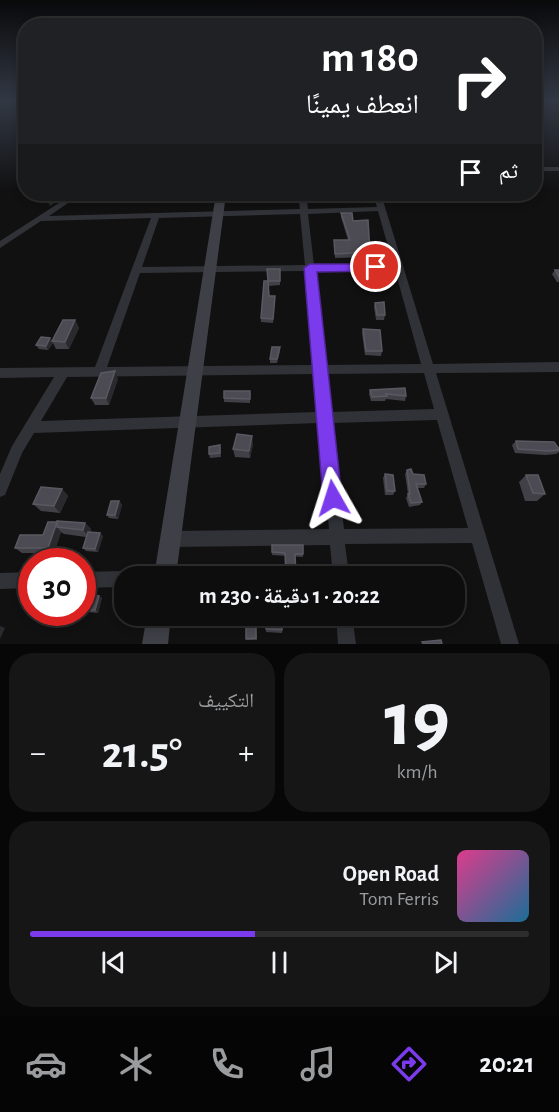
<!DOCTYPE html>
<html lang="ar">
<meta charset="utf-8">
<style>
:root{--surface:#0d0d0e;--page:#161617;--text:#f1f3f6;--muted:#9a9c9e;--line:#2d2d2e;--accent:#7c3aed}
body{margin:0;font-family:"Alegreya Sans","Noto Naskh Arabic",sans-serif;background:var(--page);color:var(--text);direction:rtl;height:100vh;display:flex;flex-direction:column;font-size:22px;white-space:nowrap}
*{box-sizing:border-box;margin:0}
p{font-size:20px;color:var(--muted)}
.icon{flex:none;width:33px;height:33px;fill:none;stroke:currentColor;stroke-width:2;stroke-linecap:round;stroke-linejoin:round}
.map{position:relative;height:644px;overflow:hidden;direction:ltr}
.drawer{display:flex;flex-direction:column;gap:9px;padding:9px;background:#070708;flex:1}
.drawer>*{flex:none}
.top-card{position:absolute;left:18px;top:18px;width:524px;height:183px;border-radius:24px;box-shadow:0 3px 9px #0003,0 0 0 2px var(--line);direction:rtl;background:#202124;color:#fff;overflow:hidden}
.speed{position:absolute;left:18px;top:548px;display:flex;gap:12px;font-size:30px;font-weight:700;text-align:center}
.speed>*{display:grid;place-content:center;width:78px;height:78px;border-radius:50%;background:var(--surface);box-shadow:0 3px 9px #0003,0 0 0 2px var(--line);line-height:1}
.speed .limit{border:9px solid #d22;background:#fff;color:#111}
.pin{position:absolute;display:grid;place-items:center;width:51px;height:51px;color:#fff;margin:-26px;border:3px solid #fff;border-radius:50%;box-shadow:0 2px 6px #0007}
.me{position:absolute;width:66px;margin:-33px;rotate:354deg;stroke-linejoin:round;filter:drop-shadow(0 0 4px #0008)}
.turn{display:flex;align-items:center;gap:21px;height:126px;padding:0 24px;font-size:27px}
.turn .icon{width:78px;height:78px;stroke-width:2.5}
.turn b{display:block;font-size:42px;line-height:51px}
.then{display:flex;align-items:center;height:57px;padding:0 24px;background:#0003;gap:12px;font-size:22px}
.big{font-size:45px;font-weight:700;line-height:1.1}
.drawer .card{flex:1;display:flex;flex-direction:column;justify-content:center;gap:9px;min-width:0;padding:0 21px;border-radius:24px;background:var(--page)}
.drawer .dial{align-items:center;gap:0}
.dial b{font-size:78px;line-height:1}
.song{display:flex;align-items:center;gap:18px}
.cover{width:72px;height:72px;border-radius:9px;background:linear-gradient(135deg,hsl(330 70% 55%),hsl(200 70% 35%))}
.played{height:6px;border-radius:3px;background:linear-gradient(90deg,var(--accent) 45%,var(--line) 45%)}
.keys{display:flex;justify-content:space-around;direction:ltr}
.heat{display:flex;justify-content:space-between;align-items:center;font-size:33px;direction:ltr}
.drawer .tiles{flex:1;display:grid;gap:9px;grid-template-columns:1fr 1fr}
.card:last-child{grid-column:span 2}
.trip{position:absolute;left:114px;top:566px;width:351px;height:60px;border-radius:24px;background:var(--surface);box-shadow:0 3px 9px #0003,0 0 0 2px var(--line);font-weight:700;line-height:60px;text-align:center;direction:rtl}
.menu{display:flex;height:96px;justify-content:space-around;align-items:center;background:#050506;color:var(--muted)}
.menu .icon{width:42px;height:42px}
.menu .current{color:var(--accent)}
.menu b{font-size:27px;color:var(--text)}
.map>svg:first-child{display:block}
</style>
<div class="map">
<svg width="559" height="644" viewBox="0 0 559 644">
<rect width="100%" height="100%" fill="#111112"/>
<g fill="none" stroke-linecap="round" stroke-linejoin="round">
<g fill="#313237" fill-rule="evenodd">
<rect x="534" y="167" width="25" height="4"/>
<path d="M73 194H81L49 216 300 209 298 194H306L308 209 377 207 373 194H381L433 364 559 362V372L436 373 519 644H501L472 543 345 544 349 576H333L330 545 170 547 165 544 162 539 165 534 170 531 329 529 319 423 34 433 22 453 5 495 0 497V474L12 446 54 377 0 378V368L95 367 151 218 41 221 0 248V241ZM378 211 393 264 314 265 308 214ZM300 214 305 265 142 267 159 218ZM395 270 421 364 325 365 315 271ZM305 271 314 365 107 367 140 273ZM424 373 434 409 330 412 326 374ZM315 374 318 412 41 421 67 377ZM437 420 468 528 344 529 332 423Z"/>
<polygon points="124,571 130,573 131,576 124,576 124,587 82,588 82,572"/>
<polygon points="32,572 32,588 0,589 0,573"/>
<polygon points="336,615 352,615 356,644 338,644"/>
</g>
<g fill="#3f4047" fill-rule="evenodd">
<polygon points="216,194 226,194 176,576 154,576"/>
<polygon points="147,615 171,615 168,644 142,644"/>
</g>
</g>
<g fill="#414047">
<polygon points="26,110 26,127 23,123 25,121 22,121 21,117"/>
<polygon points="405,194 424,194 424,198 423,202 408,202"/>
<polygon points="341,213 353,221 370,252 369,257 335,258 334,240 348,240 341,217"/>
<polygon points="280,269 280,285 269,286 269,296 275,301 273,323 261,322 261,318 268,281"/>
<polygon points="555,270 559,270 559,282 557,282 552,274"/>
<polygon points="375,303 385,315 384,320 376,320 374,307"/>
<polygon points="75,320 79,328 69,349 56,349 53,343 48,350 39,349 36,345 50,338 52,341"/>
<polygon points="363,329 382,351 381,356 365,355 362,333"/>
<polygon points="280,351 277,363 270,363 270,359"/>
<polygon points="118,379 109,405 95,405 91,398"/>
<polygon points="370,390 406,396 405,401 386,399 385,401 371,401 369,394"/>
<polygon points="250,391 250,403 224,402 224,398"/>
<polygon points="516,441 559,449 559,452 556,454 545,455 515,453 512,445"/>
<polygon points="253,444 250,458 235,457 233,449"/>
<polygon points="220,445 221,457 210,458 209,454"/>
<polygon points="407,470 426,484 424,488 417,488 422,502 420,505 409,507 406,498 408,494 405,474"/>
<polygon points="385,474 395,491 393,495 385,495 383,478"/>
<polygon points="526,475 545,494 537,501 525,501 519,482"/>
<polygon points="62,489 68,496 60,513 41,511 33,504"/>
<polygon points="119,501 122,505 118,519 109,518 107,515"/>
<polygon points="48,522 85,523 91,529 90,532 103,536 98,552 86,551 83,548 86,537 64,534 61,532 54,553 22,553 15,548 43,535"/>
<polygon points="272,545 303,554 303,557 272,555"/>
<polygon points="99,596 102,598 98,613 88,612 85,610"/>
<polygon points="283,615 282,633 266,632 266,629"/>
<polygon points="409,615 420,615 418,617 410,618"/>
<polygon points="256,626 257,640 247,640 246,639"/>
</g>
<g fill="#2a292d">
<polygon points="60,194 66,194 50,206 48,202"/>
<polygon points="75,320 79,328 69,349 65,342"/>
<polygon points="50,338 53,343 48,350 46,346"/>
<polygon points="115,371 118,379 109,405 106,398"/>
<polygon points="252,436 253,444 250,458 249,451"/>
<polygon points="62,489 68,496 60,513 54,506"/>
<polygon points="119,501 122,505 118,519 115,515"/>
<polygon points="57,522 57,527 61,532 54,553 48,548"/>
<polygon points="85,523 91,529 89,537 83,530"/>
<polygon points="100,533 103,536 98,552 95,549"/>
<polygon points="99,596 102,598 98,613 95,610"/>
<polygon points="0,626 5,628 0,639"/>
</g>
<g fill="#4c4b53" stroke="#595962" stroke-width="1.5">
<polygon points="26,110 26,117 21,117"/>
<polygon points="52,194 60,194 48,202 45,202"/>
<polygon points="408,194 424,194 424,198 409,198"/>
<polygon points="341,213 352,213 353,221 368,220 370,252 335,254 334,240 350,240"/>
<polygon points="267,269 280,269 280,281 268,281 269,296 275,296 273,319 261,318 264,281 268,281"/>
<polygon points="555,270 559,270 559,277"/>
<polygon points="384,302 385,315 377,315 375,303"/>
<polygon points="63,320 75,320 65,342 52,341"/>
<polygon points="363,329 380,330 382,351 366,351"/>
<polygon points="41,337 50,338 46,346 36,345"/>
<polygon points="272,347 280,347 277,359 270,359"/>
<polygon points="115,371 106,398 91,398 101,373"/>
<polygon points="405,388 406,396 386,394 387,396 372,397 370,390"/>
<polygon points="224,391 250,391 250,399 224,398"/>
<polygon points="237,434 252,436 249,451 233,449"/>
<polygon points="516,441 554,442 559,449 559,450 549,451 518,449"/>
<polygon points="220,445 220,453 209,454 209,447"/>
<polygon points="411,469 413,474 424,475 426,484 416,484 422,502 411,503 408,494 410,494 407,470"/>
<polygon points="385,474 393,475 395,491 387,491"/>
<polygon points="526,475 538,475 545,494 533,493"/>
<polygon points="41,487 62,489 54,506 33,504"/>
<polygon points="111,501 119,501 115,515 107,515"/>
<polygon points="57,521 85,523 83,530 57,527"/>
<polygon points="48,522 57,522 48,548 15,548 20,535 43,535"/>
<polygon points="88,532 100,533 95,549 83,548"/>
<polygon points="272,545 303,545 303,554 295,554 296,576 286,576 285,553 272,552"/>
<polygon points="89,595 99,596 95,610 85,610"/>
<polygon points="267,615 283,615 282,630 266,629"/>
<polygon points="246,626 256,626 256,638 246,639"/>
<polygon points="441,640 442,644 423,644 422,642"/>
</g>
<linearGradient id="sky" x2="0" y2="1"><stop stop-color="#09090a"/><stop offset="0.53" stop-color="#323844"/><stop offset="1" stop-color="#323844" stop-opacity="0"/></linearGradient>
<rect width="559" height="190" fill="url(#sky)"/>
<polygon fill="#7c3aed" stroke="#51269a" stroke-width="1.5" points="310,264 376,264 382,267 376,271 317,272 342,498 339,504 333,507 326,504 323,498 304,268"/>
</svg>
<div class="speed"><div class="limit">30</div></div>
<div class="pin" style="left:376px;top:267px;background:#d93025"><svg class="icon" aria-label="arrive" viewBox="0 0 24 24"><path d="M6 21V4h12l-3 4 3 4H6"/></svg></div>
<svg class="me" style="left:333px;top:498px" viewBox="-20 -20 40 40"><path d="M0-17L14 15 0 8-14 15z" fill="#7c3aed" stroke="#fff" stroke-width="4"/></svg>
<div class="trip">20:22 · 1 دقيقة · 230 m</div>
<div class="top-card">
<div class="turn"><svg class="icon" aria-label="right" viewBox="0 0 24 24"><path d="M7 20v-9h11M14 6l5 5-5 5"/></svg><div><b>180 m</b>انعطف يمينًا</div></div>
<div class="then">ثم<svg class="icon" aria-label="arrive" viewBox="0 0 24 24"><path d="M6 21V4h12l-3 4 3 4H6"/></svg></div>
</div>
</div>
<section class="drawer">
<div class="tiles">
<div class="card dial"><b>19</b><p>km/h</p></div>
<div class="card"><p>التكييف</p>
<div class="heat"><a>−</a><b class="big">21.5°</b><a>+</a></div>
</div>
<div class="card">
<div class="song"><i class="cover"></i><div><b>Open Road</b><p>Tom Ferris</p></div></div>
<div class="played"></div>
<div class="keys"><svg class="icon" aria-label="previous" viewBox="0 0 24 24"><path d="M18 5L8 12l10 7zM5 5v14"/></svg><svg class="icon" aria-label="pause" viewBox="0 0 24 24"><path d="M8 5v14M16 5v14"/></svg><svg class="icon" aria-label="next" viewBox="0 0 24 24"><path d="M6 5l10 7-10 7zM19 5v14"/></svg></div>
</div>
</div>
</section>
<nav class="menu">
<b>20:21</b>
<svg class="icon current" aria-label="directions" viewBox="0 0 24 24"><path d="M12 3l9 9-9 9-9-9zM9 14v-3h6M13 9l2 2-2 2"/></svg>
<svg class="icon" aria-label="music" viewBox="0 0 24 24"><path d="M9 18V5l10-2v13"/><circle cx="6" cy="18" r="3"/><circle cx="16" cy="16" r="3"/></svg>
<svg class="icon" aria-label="phone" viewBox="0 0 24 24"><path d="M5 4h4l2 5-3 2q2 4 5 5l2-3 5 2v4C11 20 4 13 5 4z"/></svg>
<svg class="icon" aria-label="climate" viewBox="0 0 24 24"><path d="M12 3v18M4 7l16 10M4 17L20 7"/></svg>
<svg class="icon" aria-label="car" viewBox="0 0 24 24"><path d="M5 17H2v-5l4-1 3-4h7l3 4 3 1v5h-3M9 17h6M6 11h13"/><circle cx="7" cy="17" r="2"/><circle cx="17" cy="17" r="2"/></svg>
</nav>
